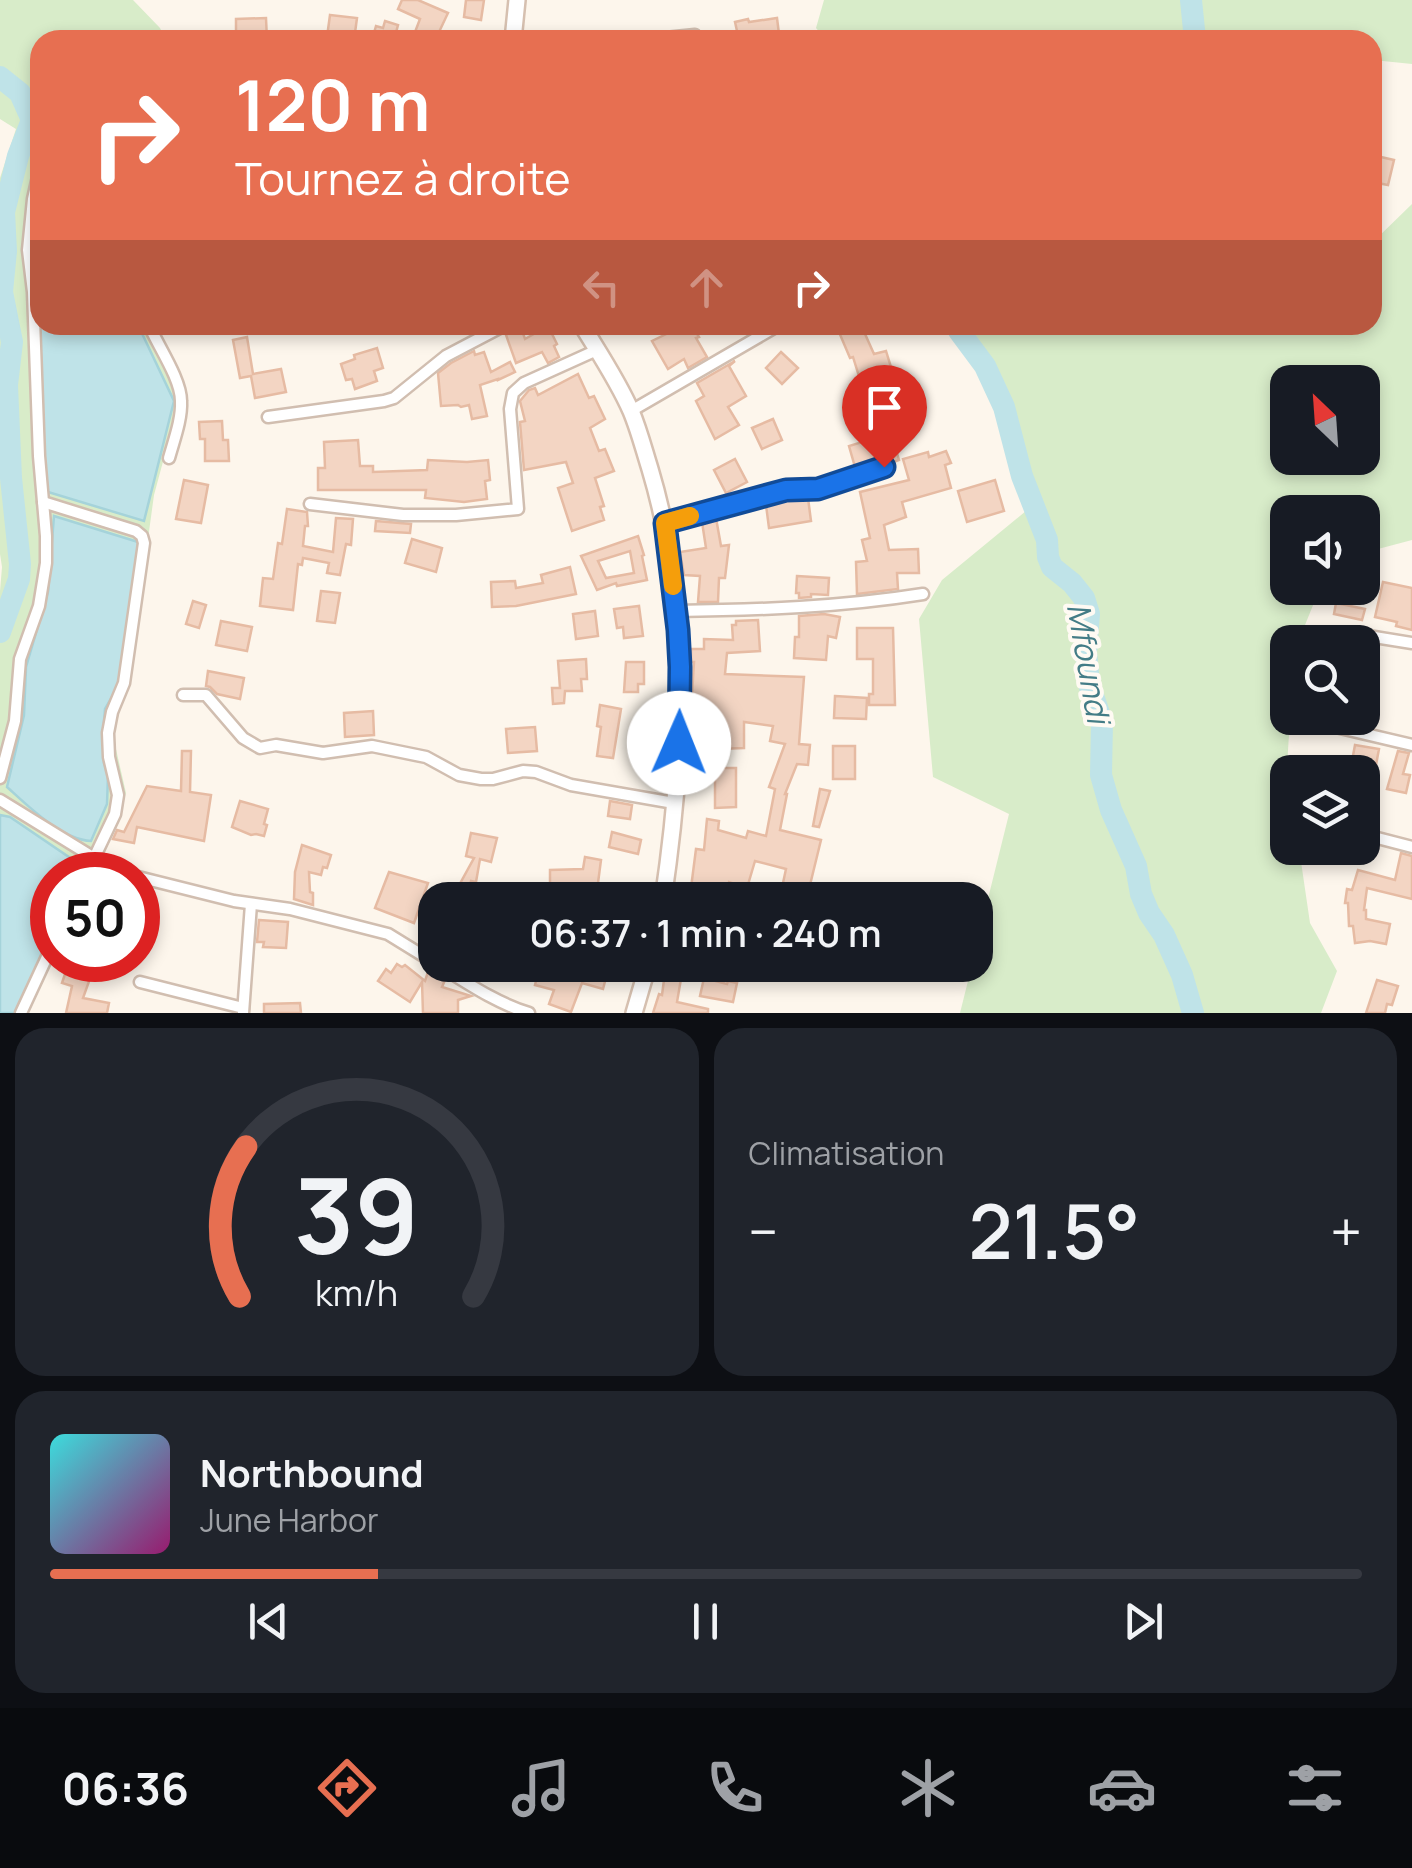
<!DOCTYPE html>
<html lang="fr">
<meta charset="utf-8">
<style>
:root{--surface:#171b24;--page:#20242c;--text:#f1f3f6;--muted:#9ea1a6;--line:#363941;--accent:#e76f51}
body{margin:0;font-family:Manrope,sans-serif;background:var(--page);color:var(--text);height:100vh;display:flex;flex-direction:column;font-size:38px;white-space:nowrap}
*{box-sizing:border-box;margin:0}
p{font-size:32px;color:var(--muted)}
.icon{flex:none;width:55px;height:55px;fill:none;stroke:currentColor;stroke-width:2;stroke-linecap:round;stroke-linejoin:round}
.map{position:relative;height:1013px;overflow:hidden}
.drawer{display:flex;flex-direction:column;gap:15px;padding:15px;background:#0d0f14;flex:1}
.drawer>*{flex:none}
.top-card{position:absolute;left:30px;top:30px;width:1352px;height:305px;border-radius:30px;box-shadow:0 5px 15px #0003;background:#e76f51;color:#fff;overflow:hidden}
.needle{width:65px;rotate:335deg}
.tools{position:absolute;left:1270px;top:365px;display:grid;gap:20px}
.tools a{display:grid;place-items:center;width:110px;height:110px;border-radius:20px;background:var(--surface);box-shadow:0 5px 15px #0003;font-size:50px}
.speed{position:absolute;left:30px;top:852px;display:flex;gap:20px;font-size:50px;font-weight:700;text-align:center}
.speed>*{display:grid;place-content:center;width:130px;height:130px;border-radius:50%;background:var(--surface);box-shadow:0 5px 15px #0003;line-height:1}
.speed .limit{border:15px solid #d22;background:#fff;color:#111}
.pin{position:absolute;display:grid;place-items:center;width:85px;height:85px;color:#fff;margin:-102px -42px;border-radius:50% 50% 50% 0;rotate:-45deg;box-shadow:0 0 10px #0007}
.pin .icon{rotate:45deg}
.me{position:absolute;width:110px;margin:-55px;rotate:1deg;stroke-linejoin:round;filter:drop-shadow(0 0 8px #0008)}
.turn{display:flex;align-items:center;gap:35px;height:210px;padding:0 40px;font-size:45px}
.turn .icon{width:130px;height:130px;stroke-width:2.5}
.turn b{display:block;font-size:70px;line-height:85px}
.lanes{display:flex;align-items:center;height:95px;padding:0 40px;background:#0003;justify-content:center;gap:50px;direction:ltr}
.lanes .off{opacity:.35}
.big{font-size:75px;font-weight:600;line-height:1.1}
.drawer .card{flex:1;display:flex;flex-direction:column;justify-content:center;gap:15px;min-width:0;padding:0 35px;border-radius:30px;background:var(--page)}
.drawer .dial{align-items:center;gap:0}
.dial svg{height:260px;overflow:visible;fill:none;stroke:var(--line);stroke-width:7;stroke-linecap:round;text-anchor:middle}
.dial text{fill:var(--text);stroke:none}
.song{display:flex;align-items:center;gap:30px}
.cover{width:120px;height:120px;border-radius:15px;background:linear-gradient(135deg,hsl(180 70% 55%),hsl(320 70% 35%))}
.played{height:10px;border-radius:5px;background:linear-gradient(90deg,var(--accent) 25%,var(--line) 25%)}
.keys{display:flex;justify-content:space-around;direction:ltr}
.heat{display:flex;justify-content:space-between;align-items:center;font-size:55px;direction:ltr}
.drawer .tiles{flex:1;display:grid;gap:15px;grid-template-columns:1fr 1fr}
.card:last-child{grid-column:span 2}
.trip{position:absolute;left:418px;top:882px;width:575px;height:100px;border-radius:30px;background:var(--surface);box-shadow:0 5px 15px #0003;font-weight:600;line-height:100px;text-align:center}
.dock{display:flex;height:160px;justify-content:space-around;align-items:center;background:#090b0e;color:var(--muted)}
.dock .icon{width:70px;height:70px}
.dock .active{color:var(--accent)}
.dock b{font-size:45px;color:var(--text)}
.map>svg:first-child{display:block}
</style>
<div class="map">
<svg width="1412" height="1013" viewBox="0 0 1412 1013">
<rect width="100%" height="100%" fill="#fdf6ec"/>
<g fill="#d8ecc9" fill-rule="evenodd">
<path d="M0 0H133L160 28 166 40H40V243L35 282 40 283 39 303 45 478 174 401 138 325H145L177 396 178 406 154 495 129 678 113 736 126 793 113 832 93 875H77L81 865 10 817 0 815V591L2 567 0 554V178L16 129 0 119ZM54 517 120 683C115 692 107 702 105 711 100 732 102 756 108 776L77 840 30 809 7 787 24 715 26 667 48 592Z"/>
<polygon points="824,0 1412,0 1412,64 1373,60 1372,40 826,40 816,28"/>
<path d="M1412 204V540L1363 553 1362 512H1288V588H1320L1305 625 1302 642H1288V718H1291C1285 761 1288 803 1288 848H1299L1310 923 1337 971 1321 1013H960L972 965H975V951L1009 814 933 777 919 619 942 580 1032 506C1011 445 1003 381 959 331L958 325H1372L1373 242ZM1362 382V458H1288V382Z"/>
</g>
<g fill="#bfe3e8" stroke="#a5d3da" stroke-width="2.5">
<polygon points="40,302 40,325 138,325 174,401 144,521 48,492 45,478 39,303"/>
<path d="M54 516 138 542 133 601 120 683 105 709 103 734 104 763 108 776 107 804 91 841C62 840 28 806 7 787L24 715 26 667 48 592Z"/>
<polygon points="0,815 10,817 82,866 77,875 52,875 52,931 16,1013 0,1013"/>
</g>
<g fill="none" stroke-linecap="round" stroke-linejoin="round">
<g stroke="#bfe3e8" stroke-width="22">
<polyline points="1191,0 1195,40"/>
<polyline points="0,77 20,93 32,120 18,156 4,212 6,251 2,292 12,342 7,385 11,478 20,564 19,579 0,632"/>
<polyline points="958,325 959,331 985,366 1004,407 1022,476 1047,540 1048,557 1052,567 1072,583 1084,598 1089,614 1086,652 1089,684 1102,722 1101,775 1111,810 1136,866 1141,894 1149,913 1164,935 1182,975 1193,1013"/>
</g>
</g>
<g fill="#f3d5c3" stroke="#e6bba3" stroke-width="2.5" fill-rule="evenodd">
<polygon points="402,0 418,0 448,13 439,32 458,40 412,40 420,19 398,9"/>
<polygon points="466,0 484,0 481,20 464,17"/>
<polygon points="330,15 357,18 354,40 327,37"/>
<polygon points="266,18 267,40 236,40 236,19"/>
<polygon points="777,18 779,34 739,40 735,22 748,19 749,22"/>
<polygon points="385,21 398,25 394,40 372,40 376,26 383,28"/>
<polygon points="1372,155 1394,160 1388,185 1372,182"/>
<polygon points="514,325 520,325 525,339 548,326 557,344 554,346 559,357 548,363 542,352 516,363 506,335 512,330"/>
<polygon points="685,325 692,325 699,337 696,338 707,357 688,368 684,359 668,369 652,341"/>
<polygon points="836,325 861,325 874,354 886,351 894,377 862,386 853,357 850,358"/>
<polygon points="247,337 253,374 281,369 286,392 255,398 251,376 240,378 233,340"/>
<polygon points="377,348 383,368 374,371 377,381 355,389 352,379 346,380 341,364 355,359 354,355"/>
<polygon points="474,351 475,355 484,352 491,372 510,362 515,372 498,380 498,379 480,385 487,416 472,419 469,405 461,407 458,405 441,406 438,373 451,363"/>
<polygon points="781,352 798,368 782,384 766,368"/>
<polygon points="735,361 729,366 746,396 728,407 739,425 715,439 696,401 704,396 697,383"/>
<polygon points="578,374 589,398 594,396 605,419 590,428 599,451 605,449 614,471 595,478 604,506 600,507 604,520 572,531 558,488 573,483 566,462 524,470 520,422 525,421 520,401 529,390 535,388 538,395"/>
<polygon points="773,419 782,440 762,449 752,428"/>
<polygon points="222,421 223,440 228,440 229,461 205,461 205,439 200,439 199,422"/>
<polygon points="891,433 899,460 891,463 882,459 855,467 849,446"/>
<polygon points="358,440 360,466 373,466 373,472 427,470 428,460 467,462 488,460 490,480 485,481 487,499 464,502 425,498 426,490 318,490 318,468 325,468 324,442"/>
<polygon points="946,451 951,463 945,465 951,488 902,502 906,517 884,525 889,550 918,549 919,573 897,573 898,589 857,594 856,562 867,561 862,540 870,538 860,492 909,480 903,459 928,452 929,457"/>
<polygon points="735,459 747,482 726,493 714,470"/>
<polygon points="184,480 208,485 201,523 176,519"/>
<polygon points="995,480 1004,511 967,522 958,491"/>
<polygon points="808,498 811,521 769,528 766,505 787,499"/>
<polygon points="287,509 307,512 308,526 305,526 303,546 333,552 336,518 353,519 351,545 346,544 340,575 327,573 329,563 303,558 302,565 298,564 293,610 260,606 263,578 273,579 278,543 282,544"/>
<polygon points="716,518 721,546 729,545 725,578 719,578 718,602 698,602 700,576 684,575 680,552 706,548 702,522"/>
<polygon points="376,521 411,524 410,533 375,531"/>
<path d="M638 536 644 555 642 556 647 580 617 586 616 583 597 590 581 556ZM630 551 634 573 606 578 598 561Z"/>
<polygon points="412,539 442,548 436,572 405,563"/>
<polygon points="570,567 576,594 516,606 492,607 491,582 515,581 516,588 543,583 541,575"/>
<polygon points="797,576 829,578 828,595 811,594 811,597 799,598 799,593 796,593"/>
<polygon points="1383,582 1412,588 1412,630 1396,626 1397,622 1375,617"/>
<polygon points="321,591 340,593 335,623 317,621"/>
<polygon points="193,601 206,605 199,628 186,624"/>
<polygon points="1336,603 1365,609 1362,620 1334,614"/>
<polygon points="639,606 643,636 624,638 623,627 617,628 614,609"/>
<polygon points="595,611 598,636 576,639 573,614"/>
<polygon points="824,614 840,617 836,638 828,636 826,660 794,658 795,637 799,637 799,616"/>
<polygon points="758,620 760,651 727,653 725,674 804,677 799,744 810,745 808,765 797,764 785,794 787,794 780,830 821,840 809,889 783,883 786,869 755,861 747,888 729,882 724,900 674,900 676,886 691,888 696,849 704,850 707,819 719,821 718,830 746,838 748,831 766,836 775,789 769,787 785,744 770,741 773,726 744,722 744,748 718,749 718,757 701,757 701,744 698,744 697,713 691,712 694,662 691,662 691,649 704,649 704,639 733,640 732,625 736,625 736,621"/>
<polygon points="221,621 252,627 247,651 216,645"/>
<polygon points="857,628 893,628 895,705 869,705 869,694 873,694 873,659 857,659"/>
<polygon points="586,659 587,679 581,679 582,691 565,691 564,703 553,704 552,688 560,688 558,661"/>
<polygon points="626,662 644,662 644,684 638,684 638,692 624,692"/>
<polygon points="208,671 244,678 240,699 217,694 210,687 206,686"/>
<polygon points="835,696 867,698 866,719 834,718"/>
<polygon points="600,705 621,709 613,758 597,756 601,727 597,726"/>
<polygon points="373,711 374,735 345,737 344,713"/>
<polygon points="535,727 537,751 508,753 506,729"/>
<polygon points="1355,745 1379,749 1376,765 1352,761"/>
<rect x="833" y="746" width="22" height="33"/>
<polygon points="182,751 191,751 190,792 211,795 204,841 137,827 134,843 113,839 117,830 124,832 147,786 181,791"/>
<polygon points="1398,751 1409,753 1403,774 1410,775 1406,793 1387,789"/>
<polygon points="715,768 736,768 736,807 715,808"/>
<polygon points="820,789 830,791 819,827 813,826"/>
<polygon points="240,801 268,809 264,824 267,825 264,836 256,834 251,835 232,827"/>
<polygon points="610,801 632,805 630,819 608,816"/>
<polygon points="612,832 641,840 638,854 609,847"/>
<polygon points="471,833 497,838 491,862 480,859 476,882 471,881 466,900 451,900 474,858 466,856"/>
<polygon points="302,845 331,855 327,868 323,867 321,875 309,872 310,892 313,893 313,905 294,899 295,872"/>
<polygon points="1401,853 1412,856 1412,899 1367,888 1364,910 1366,910 1366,919 1390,924 1386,944 1370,941 1355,943 1353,926 1349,926 1348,903 1345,903 1347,889 1352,890 1358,870 1395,880"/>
<polygon points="585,857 601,860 598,883 550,884 550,870 583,869"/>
<polygon points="389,872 428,883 414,923 375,908"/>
<polygon points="259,920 288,922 286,948 263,947 264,942 257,942"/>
<polygon points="397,964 402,967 405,965 425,981 429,969 445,980 442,987 471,996 458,1000 458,1013 423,1013 422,982 410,1002 378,981 386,969 391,973"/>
<polygon points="68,965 92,973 83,998 109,1003 107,1013 66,1013 72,986 62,983"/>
<polygon points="540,965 591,965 608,970 603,989 582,983 571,1012 549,1004 554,990 535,985"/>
<polygon points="666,965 707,965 704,978 682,973 677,1002 708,1009 708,1013 653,1013 659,994 662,995"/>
<polygon points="704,978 727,984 728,981 737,983 733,1002 700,996"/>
<polygon points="1377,980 1398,986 1392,1005 1387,1004 1385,1013 1366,1013"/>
<polygon points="300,1003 301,1013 264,1013 264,1004"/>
</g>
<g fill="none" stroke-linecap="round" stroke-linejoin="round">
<defs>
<g id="street">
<polyline points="646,40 695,35"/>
<path d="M149 325C158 346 181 379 181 401 182 419 174 440 169 458"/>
<polyline points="631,411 779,325"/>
<polyline points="268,417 384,401 394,398 446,356 505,325"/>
<polyline points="43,502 136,531 142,536 144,543 124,683 112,712 108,733 109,757 118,795 115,814 86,875"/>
<polyline points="310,504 403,515 456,515 518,509 510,409 513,393 524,383 597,350"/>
<polyline points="665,523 786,490 818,489 884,467"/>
<path d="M676 611C759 610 841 607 923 594"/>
<polyline points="1362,635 1412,643"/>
<polyline points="183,695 206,695 243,738 260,748 276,745 323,753 372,746 426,757 459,775 481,779 493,779 523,771 536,772 571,785 674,803"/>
<polyline points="1323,724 1412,745"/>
<polyline points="0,778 15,721 20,659 39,606 46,563 46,536 39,456 33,292 28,250 33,199 40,168"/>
<polyline points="0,800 109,867 129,875"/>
<polyline points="1362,834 1412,847"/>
<polyline points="138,877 234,901 290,909 388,934 435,963"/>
<path d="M438 965C467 983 496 1003 529 1013"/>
<polyline points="140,982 243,1008"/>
<polyline points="21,1013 52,946"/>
<polyline points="243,1013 251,904"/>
</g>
<g id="secondary">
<polyline points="513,40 517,0"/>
<path d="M582 325C599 353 618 381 631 411 639 430 644 450 650 469 692 609 684 758 663 900"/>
<polyline points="634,1013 648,965"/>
</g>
</defs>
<use href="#street" stroke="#d1beb0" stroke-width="15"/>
<use href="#secondary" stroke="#d6c0b0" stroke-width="20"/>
<use href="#street" stroke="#fff" stroke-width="10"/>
<use href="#secondary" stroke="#fff" stroke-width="15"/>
</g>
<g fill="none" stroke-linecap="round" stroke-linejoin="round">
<defs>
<polyline id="route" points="679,743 680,667 678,630 665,523 786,490 818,489 884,467"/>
</defs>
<use href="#route" stroke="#114b97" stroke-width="25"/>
<use href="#route" stroke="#1a73e8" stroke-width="18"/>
<polyline stroke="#f59e0b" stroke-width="18" points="673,586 665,523 690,516"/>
</g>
<g text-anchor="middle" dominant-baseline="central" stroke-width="8" stroke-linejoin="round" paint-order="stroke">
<g font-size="32" font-style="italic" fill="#437c86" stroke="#fffaf3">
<text transform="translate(1089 663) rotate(80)">Mfoundi</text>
</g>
</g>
</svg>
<div class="tools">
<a><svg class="needle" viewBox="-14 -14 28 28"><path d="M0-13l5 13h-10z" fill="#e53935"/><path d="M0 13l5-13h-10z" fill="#9ea1a6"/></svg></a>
<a><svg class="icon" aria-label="sound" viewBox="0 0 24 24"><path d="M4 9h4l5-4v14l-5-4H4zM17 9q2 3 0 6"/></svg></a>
<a><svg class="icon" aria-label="search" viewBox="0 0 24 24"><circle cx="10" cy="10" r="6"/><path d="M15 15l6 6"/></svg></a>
<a><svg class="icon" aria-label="layers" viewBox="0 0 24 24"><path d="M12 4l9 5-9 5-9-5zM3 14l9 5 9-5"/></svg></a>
</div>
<div class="speed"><div class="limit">50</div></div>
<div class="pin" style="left:884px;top:467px;background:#d93025"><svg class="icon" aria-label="arrive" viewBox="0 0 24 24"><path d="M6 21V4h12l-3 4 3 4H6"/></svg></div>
<svg class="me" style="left:679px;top:743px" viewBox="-20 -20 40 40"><circle r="19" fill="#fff"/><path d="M0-13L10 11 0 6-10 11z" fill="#1a73e8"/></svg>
<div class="trip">06:37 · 1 min · 240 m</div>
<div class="top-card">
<div class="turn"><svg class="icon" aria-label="right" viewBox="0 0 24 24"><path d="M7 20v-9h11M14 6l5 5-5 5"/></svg><div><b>120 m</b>Tournez à droite</div></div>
<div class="lanes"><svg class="icon off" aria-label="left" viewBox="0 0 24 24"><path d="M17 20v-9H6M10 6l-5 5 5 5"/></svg><svg class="icon off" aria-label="ahead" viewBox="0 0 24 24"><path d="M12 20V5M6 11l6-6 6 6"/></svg><svg class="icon" aria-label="right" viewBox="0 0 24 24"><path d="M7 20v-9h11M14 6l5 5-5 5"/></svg></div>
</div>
</div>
<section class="drawer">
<div class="tiles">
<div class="card dial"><svg viewBox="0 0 100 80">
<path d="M14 69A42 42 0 1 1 86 69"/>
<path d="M14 69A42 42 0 0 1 16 23" stroke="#e76f51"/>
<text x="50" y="56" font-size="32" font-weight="700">39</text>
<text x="50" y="72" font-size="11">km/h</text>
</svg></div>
<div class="card"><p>Climatisation</p>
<div class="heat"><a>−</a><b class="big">21.5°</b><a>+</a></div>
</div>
<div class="card">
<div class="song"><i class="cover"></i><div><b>Northbound</b><p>June Harbor</p></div></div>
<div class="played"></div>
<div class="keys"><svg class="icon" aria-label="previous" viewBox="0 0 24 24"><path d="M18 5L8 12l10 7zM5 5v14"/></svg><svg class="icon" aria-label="pause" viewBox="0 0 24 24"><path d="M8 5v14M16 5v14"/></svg><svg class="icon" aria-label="next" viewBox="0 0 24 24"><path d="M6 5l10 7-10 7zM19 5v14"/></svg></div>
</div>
</div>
</section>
<nav class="dock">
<b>06:36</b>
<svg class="icon active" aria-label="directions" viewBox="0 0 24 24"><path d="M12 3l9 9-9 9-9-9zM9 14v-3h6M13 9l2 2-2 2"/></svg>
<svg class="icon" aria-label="music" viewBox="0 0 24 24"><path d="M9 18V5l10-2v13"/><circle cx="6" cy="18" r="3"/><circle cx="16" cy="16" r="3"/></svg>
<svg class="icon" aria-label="phone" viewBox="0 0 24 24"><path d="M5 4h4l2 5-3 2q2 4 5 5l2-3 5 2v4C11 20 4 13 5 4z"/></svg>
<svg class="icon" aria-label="climate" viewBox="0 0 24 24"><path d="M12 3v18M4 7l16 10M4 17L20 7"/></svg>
<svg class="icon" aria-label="car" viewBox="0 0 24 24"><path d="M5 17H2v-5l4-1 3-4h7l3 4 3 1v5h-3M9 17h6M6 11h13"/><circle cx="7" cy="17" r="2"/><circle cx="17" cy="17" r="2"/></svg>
<svg class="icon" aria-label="filters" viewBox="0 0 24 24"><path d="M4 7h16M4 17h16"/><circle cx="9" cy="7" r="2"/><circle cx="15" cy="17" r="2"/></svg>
</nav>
